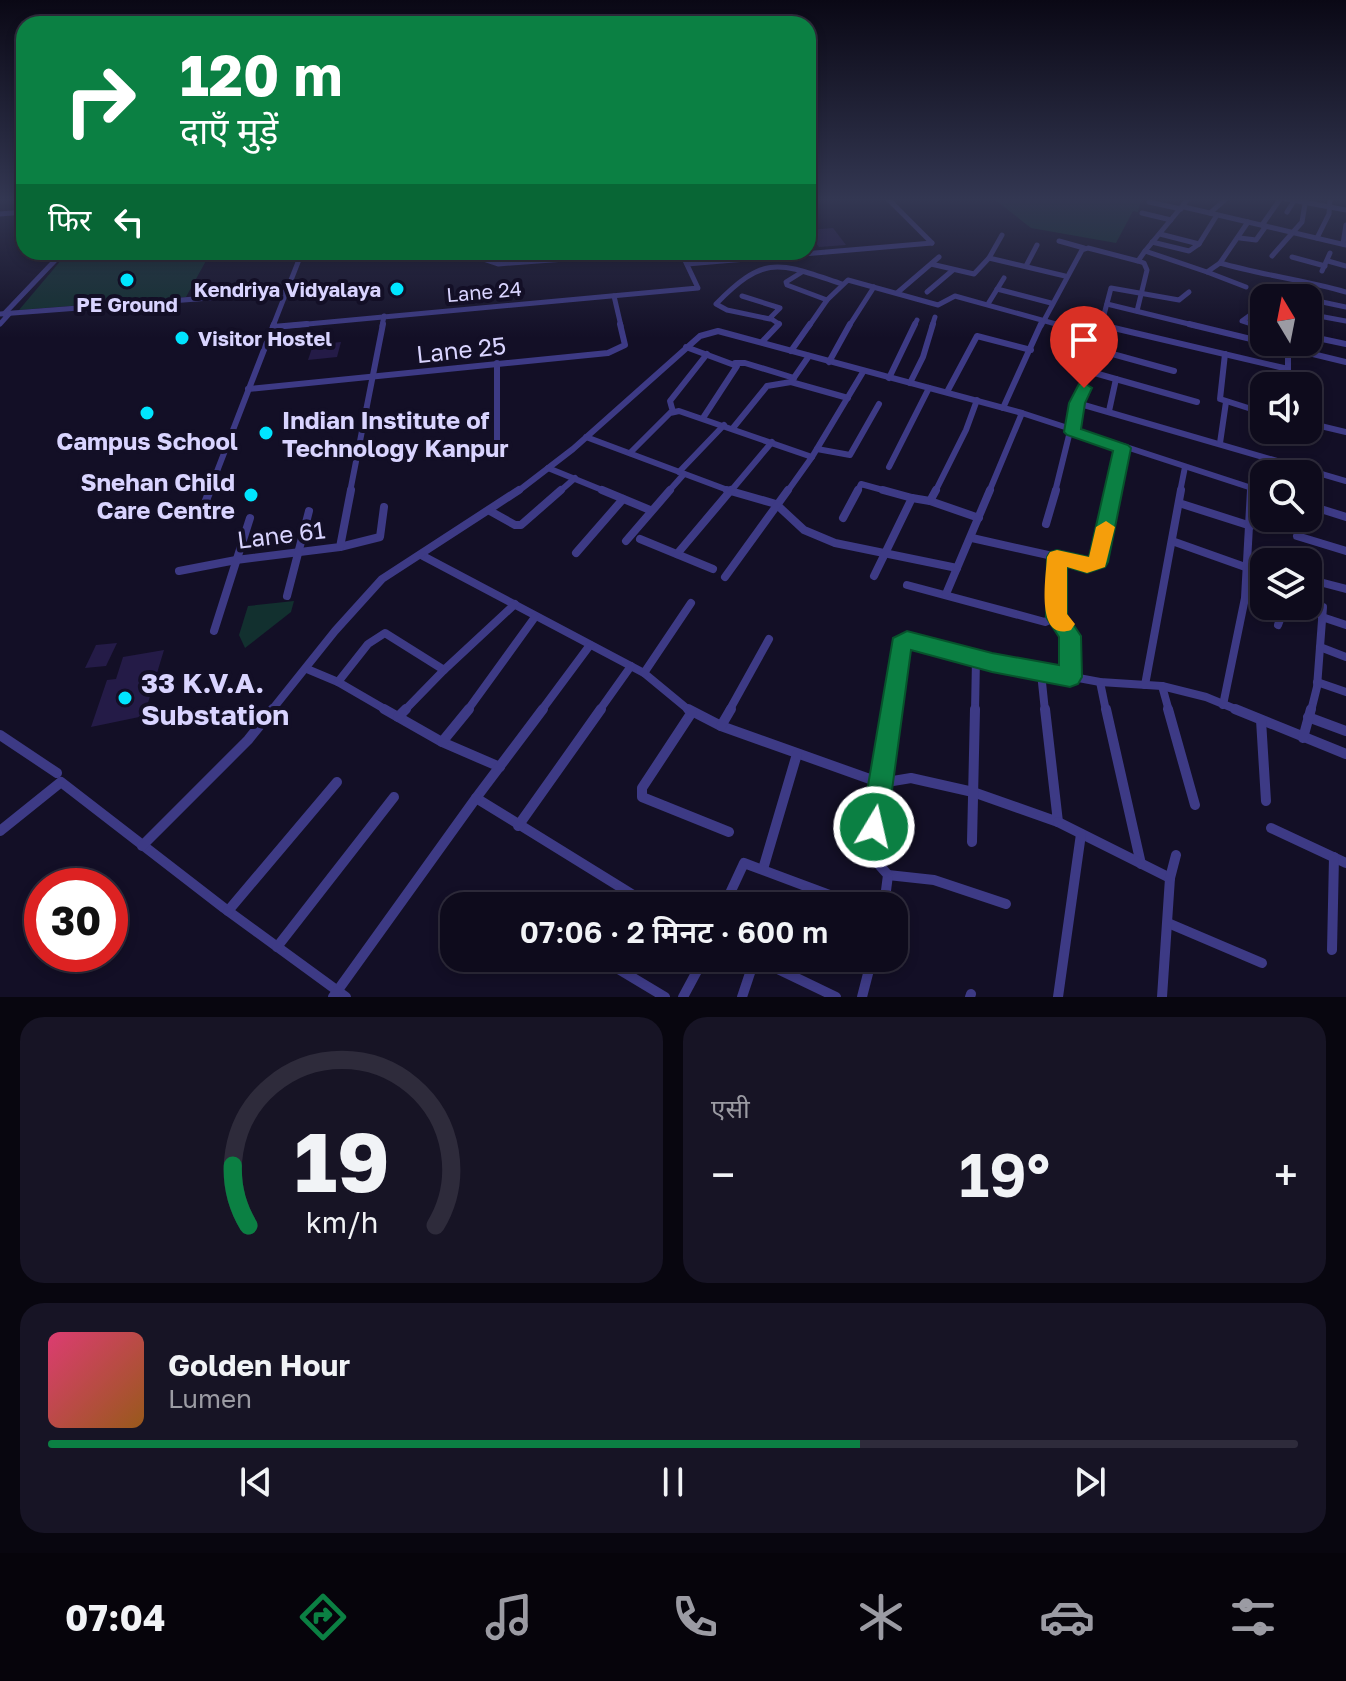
<!DOCTYPE html>
<html lang="hi">
<meta charset="utf-8">
<style>
:root{--surface:#0e0b1c;--page:#171425;--text:#f1f3f6;--muted:#9b9ba3;--line:#2e2b3b;--accent:#0b8043}
body{margin:0;font-family:"Golos Text","Noto Sans Devanagari",sans-serif;background:var(--page);color:var(--text);height:100vh;display:flex;flex-direction:column;font-size:30px;white-space:nowrap}
*{box-sizing:border-box;margin:0}
p{font-size:26px;color:var(--muted)}
.icon{flex:none;width:44px;height:44px;fill:none;stroke:currentColor;stroke-width:2;stroke-linecap:round;stroke-linejoin:round}
.map{position:relative;height:997px;overflow:hidden}
.details{display:flex;flex-direction:column;gap:20px;padding:20px;background:#08060f;flex:1}
.details>*{flex:none}
.hud{position:absolute;left:16px;top:16px;width:800px;height:244px;border-radius:24px;box-shadow:0 4px 12px #0003,0 0 0 2px var(--line);background:#0b8043;color:#fff;overflow:hidden}
.needle{width:52px;rotate:350deg}
.tools{position:absolute;left:1250px;top:284px;display:grid;gap:16px}
.tools a{display:grid;place-items:center;width:72px;height:72px;border-radius:16px;background:var(--surface);box-shadow:0 4px 12px #0003,0 0 0 2px var(--line);font-size:40px}
.speed{position:absolute;left:24px;top:868px;display:flex;gap:16px;font-size:40px;font-weight:700;text-align:center}
.speed>*{display:grid;place-content:center;width:104px;height:104px;border-radius:50%;background:var(--surface);box-shadow:0 4px 12px #0003,0 0 0 2px var(--line);line-height:1}
.speed .limit{border:12px solid #d22;background:#fff;color:#111}
.pin{position:absolute;display:grid;place-items:center;width:68px;height:68px;color:#fff;margin:-82px -34px;border-radius:50% 50% 50% 0;rotate:-45deg;box-shadow:0 0 8px #0007}
.pin .icon{rotate:45deg}
.me{position:absolute;width:88px;margin:-44px;rotate:9deg;stroke-linejoin:round;filter:drop-shadow(0 0 6px #0008)}
.turn{display:flex;align-items:center;gap:28px;height:168px;padding:0 32px;font-size:36px}
.turn .icon{width:104px;height:104px;stroke-width:2.5}
.turn b{display:block;font-size:56px;line-height:68px}
.then{display:flex;align-items:center;height:76px;padding:0 32px;background:#0003;gap:16px;font-size:30px}
.big{font-size:60px;font-weight:600;line-height:1.1}
.details .tile{flex:1;display:flex;flex-direction:column;justify-content:center;gap:12px;min-width:0;padding:0 28px;border-radius:24px;background:var(--page)}
.details .dial{align-items:center;gap:0}
.dial svg{height:208px;overflow:visible;fill:none;stroke:var(--line);stroke-width:7;stroke-linecap:round;text-anchor:middle}
.dial text{fill:var(--text);stroke:none}
.song{display:flex;align-items:center;gap:24px}
.cover{width:96px;height:96px;border-radius:12px;background:linear-gradient(135deg,hsl(340 70% 55%),hsl(30 70% 35%))}
.played{height:8px;border-radius:4px;background:linear-gradient(90deg,var(--accent) 65%,var(--line) 65%)}
.keys{display:flex;justify-content:space-around;direction:ltr}
.heat{display:flex;justify-content:space-between;align-items:center;font-size:44px;direction:ltr}
.details .tiles{flex:1;display:grid;gap:20px;grid-template-columns:1fr 1fr}
.tile:last-child{grid-column:span 2}
.trip{position:absolute;left:440px;top:892px;width:468px;height:80px;border-radius:24px;background:var(--surface);box-shadow:0 4px 12px #0003,0 0 0 2px var(--line);font-weight:600;line-height:80px;text-align:center}
.dock{display:flex;height:128px;justify-content:space-around;align-items:center;background:#06040b;color:var(--muted)}
.dock .icon{width:56px;height:56px}
.dock .selected{color:var(--accent)}
.dock b{font-size:36px;color:var(--text)}
.map>svg:first-child{display:block}
</style>
<div class="map">
<svg width="1346" height="997" viewBox="0 0 1346 997">
<rect width="100%" height="100%" fill="#130f26"/>
<g fill="#12302f">
<polygon points="993,198 1107,201 1102,198 1142,198 1138,212 1133,211 1116,243 1031,228"/>
<polygon points="68,252 195,252 190,261 207,259 186,297 19,310"/>
<polygon points="294,601 291,612 245,648 239,635 248,606"/>
</g>
<g fill="#241b47">
<polygon points="833,228 846,245 819,247 808,233 808,230"/>
<polygon points="341,342 337,357 308,360 313,345"/>
<polygon points="117,643 106,666 85,668 96,645"/>
<polygon points="164,650 144,716 91,727 107,680 116,679 123,657"/>
</g>
<g fill="none" stroke-linecap="round" stroke-linejoin="round">
<g stroke="#3d3a85" stroke-width="5">
<polyline points="887,198 932,243"/>
<polyline points="1282,198 1346,210"/>
<polyline points="1149,202 1181,209"/>
<polyline points="1184,207 1346,245"/>
<polyline points="1287,212 1294,201"/>
<polyline points="1142,213 1171,220"/>
<polyline points="1210,213 1227,198"/>
<polyline points="0,214 24,212"/>
<polyline points="1262,225 1281,198"/>
<polyline points="1160,234 1199,244 1217,215"/>
<polyline points="1002,235 989,258 1065,276"/>
<polyline points="1240,238 1256,240 1266,226"/>
<polyline points="1317,238 1329,214 1330,198"/>
<polyline points="1059,241 1084,248"/>
<polyline points="1152,242 1189,251 1199,244"/>
<polyline points="1343,244 1346,225"/>
<polyline points="1145,251 1189,198"/>
<polyline points="484,252 483,259 498,264 660,252"/>
<polyline points="1272,256 1302,222 1306,198"/>
<polyline points="1292,257 1325,266"/>
<polyline points="1328,261 1346,266"/>
<polyline points="1220,263 1248,222"/>
<polyline points="687,264 932,243"/>
<polyline points="931,264 974,274 989,258"/>
<polyline points="1026,266 1037,245"/>
<polyline points="1322,271 1330,253"/>
<polyline points="802,272 786,282 787,285 827,300"/>
<path d="M1246 287 1207 272 1220 263C1262 275 1304 280 1346 292"/>
<polyline points="997,289 1051,303"/>
<polyline points="927,292 953,270"/>
<polyline points="897,293 939,257"/>
<polyline points="1280,294 1301,298"/>
<polyline points="614,296 621,326"/>
<polyline points="742,296 780,308 770,318 779,324 777,326"/>
<polyline points="1308,299 1346,307"/>
<polyline points="988,304 1004,278"/>
<polyline points="1107,304 1197,326"/>
<polyline points="1137,311 1147,270 1144,263 1138,261"/>
<polyline points="0,314 287,292"/>
<polyline points="4,314 63,252"/>
<polyline points="1308,314 1346,321"/>
<path d="M770 319 727 310 716 304C766 253 779 263 842 284"/>
<polyline points="0,324 9,314"/>
<polyline points="1101,325 1105,326"/>
<polyline points="273,326 302,252"/>
<polyline points="286,326 698,288 681,252"/>
<polyline points="382,326 384,316"/>
<polyline points="809,326 827,300 848,280 938,305 955,296 1063,326"/>
<polyline points="849,326 874,287"/>
<polyline points="914,326 917,320"/>
<polyline points="932,326 935,317"/>
<polyline points="1041,326 1082,250 1088,248 1138,261 1145,251 1207,272"/>
<polyline points="1101,326 1111,288 1179,300 1189,292"/>
<polyline points="1257,326 1242,321 1264,305"/>
</g>
<g stroke="#3d3a85" stroke-width="6">
<polyline points="1056,324 1100,336"/>
<polyline points="1101,324 1098,350 1077,403 1346,481"/>
<polyline points="1189,324 1346,362"/>
<polyline points="1251,324 1264,328"/>
<polyline points="1101,325 1288,369 1288,349"/>
<polyline points="273,327 307,324"/>
<polyline points="1308,336 1346,344"/>
<polyline points="762,342 779,324"/>
<polyline points="686,347 737,366 703,418"/>
<polyline points="1098,350 1174,371"/>
<polyline points="791,351 810,324"/>
<polyline points="1225,354 1220,399 1264,413"/>
<polyline points="829,362 850,324"/>
<polyline points="497,363 497,444"/>
<polyline points="735,363 745,363 794,378"/>
<polyline points="1091,372 1197,402"/>
<polyline points="889,378 915,324"/>
<polyline points="791,382 848,398"/>
<polyline points="910,383 923,357 933,324"/>
<polyline points="1286,386 1288,369"/>
<polyline points="248,389 608,353 625,345 620,324"/>
<polyline points="947,392 977,336 1031,350"/>
<polyline points="1003,408 1041,324"/>
<polyline points="1109,411 1116,379"/>
<polyline points="673,412 670,401 707,354"/>
<polyline points="1308,423 1346,432"/>
<polyline points="733,428 767,386 791,382 809,356"/>
<polyline points="586,437 733,492"/>
<polyline points="1220,443 1226,402"/>
<polyline points="817,449 850,455 879,404"/>
<polyline points="630,453 670,413 679,411 812,457 787,492"/>
<polyline points="812,457 863,372"/>
<polyline points="889,467 929,388"/>
<polyline points="548,468 607,492"/>
<polyline points="679,472 724,425"/>
<polyline points="209,492 274,324"/>
<polyline points="350,492 383,324"/>
<polyline points="517,492 573,449 700,336 718,331 1022,413 1264,492"/>
<polyline points="559,492 575,478"/>
<polyline points="668,492 684,474"/>
<polyline points="730,492 772,442"/>
<polyline points="857,492 861,484 890,492"/>
<polyline points="935,492 966,430 977,400"/>
<polyline points="989,492 1022,413"/>
<polyline points="1055,492 1077,403"/>
<polyline points="1113,492 1122,448"/>
<polyline points="1180,492 1185,467"/>
<polyline points="1251,492 1251,488"/>
</g>
<g stroke="#3d3a85" stroke-width="8">
<polyline points="602,490 650,510"/>
<polyline points="727,490 776,504 804,530 835,543 957,568"/>
<polyline points="883,490 912,498"/>
<polyline points="1258,490 1264,492"/>
<polyline points="930,501 979,518"/>
<polyline points="1179,503 1251,526"/>
<polyline points="1308,505 1346,517"/>
<polyline points="202,511 210,490"/>
<polyline points="490,511 515,525 521,525 561,490"/>
<polyline points="843,518 858,490"/>
<polyline points="1046,524 1056,490"/>
<polyline points="1297,536 1346,551"/>
<polyline points="640,539 713,569"/>
<polyline points="626,541 670,490"/>
<polyline points="1172,541 1248,568"/>
<polyline points="340,547 380,537 384,507"/>
<polyline points="576,553 623,499"/>
<polyline points="677,554 731,490"/>
<polyline points="423,556 644,673 690,711"/>
<polyline points="1057,557 1087,565 1098,562 1113,490"/>
<polyline points="179,571 236,560 340,547 351,490"/>
<polyline points="874,576 912,498 930,501 936,490"/>
<polyline points="725,577 788,490"/>
<polyline points="1308,579 1346,589"/>
<polyline points="907,585 1045,622 1056,617 1057,557 972,538"/>
<polyline points="946,594 990,490"/>
<polyline points="287,596 309,511"/>
<polyline points="1056,617 1070,636 1070,677"/>
<polyline points="1322,617 1346,625"/>
<polyline points="1278,625 1285,606"/>
<polyline points="214,631 250,518"/>
<polyline points="1320,647 1346,657"/>
<polyline points="307,669 338,682 388,711"/>
<polyline points="644,673 691,603"/>
<polyline points="1041,673 1045,711"/>
<polyline points="338,682 368,644 385,633 444,670 515,604"/>
<polyline points="1100,682 1106,711"/>
<polyline points="1317,682 1346,692"/>
<polyline points="1145,685 1181,490"/>
<polyline points="1162,686 1169,711"/>
<polyline points="1223,705 1245,598 1251,490"/>
<polyline points="271,711 335,631 382,579 519,490"/>
<polyline points="404,711 444,670"/>
<polyline points="467,711 535,617"/>
<polyline points="541,711 590,645"/>
<polyline points="599,711 631,666"/>
<polyline points="729,711 769,639"/>
<polyline points="891,711 901,644 907,640 976,659"/>
<polyline points="975,711 976,659 1100,682 1162,686 1206,697 1240,711"/>
<polyline points="1311,711 1317,687 1323,607"/>
</g>
<g stroke="#3d3a85" stroke-width="10">
<polyline points="384,709 442,742 500,767"/>
<polyline points="543,709 476,798 651,906"/>
<polyline points="688,709 721,726 881,783 911,778 973,792 1058,822 1045,709"/>
<polyline points="1106,709 1141,864"/>
<polyline points="1168,709 1195,805"/>
<polyline points="1235,709 1346,754"/>
<polyline points="692,712 642,788 642,797 729,832"/>
<polyline points="398,717 406,709"/>
<polyline points="1308,717 1346,731"/>
<polyline points="1261,720 1266,801"/>
<polyline points="721,726 731,709"/>
<polyline points="0,735 57,773"/>
<polyline points="1303,738 1311,709"/>
<polyline points="442,742 469,709"/>
<polyline points="1058,822 1170,878"/>
<polyline points="518,826 601,709"/>
<polyline points="1271,828 1346,863"/>
<polyline points="0,831 61,782 224,908 346,997"/>
<polyline points="972,842 975,709"/>
<polyline points="142,846 248,740 273,709"/>
<polyline points="763,869 797,754"/>
<polyline points="888,875 934,880 1006,904"/>
<polyline points="724,906 744,863 859,906"/>
<polyline points="884,906 888,875 873,858 870,849 891,709"/>
<polyline points="228,911 337,782"/>
<polyline points="1168,923 1262,963"/>
<polyline points="277,947 394,797"/>
<polyline points="1332,950 1334,857"/>
<polyline points="600,958 665,997"/>
<polyline points="333,997 476,798"/>
<polyline points="683,997 704,958"/>
<polyline points="742,997 755,958 836,997"/>
<polyline points="862,997 872,958"/>
<polyline points="970,997 971,994"/>
<polyline points="1058,997 1081,834"/>
<polyline points="1162,997 1170,878 1176,855"/>
</g>
</g>
<linearGradient id="sky" x2="0" y2="1"><stop stop-color="#0a0815"/><stop offset="0.59" stop-color="#333752"/><stop offset="1" stop-color="#333752" stop-opacity="0"/></linearGradient>
<rect width="1346" height="338" fill="url(#sky)"/>
<polygon fill="#0b8043" stroke="#07532c" stroke-width="2" points="1084,383 1092,388 1085,403 1081,429 1128,445 1131,448 1108,562 1105,567 1087,573 1067,567 1067,615 1081,636 1082,677 1078,684 1070,687 992,672 911,650 887,827 883,836 874,840 865,836 861,827 893,638 907,631 992,653 1059,665 1059,637 1046,617 1047,557 1050,552 1057,550 1089,557 1113,451 1067,435 1064,432 1069,403 1079,384"/>
<path fill="#f59e0b" d="M1106 521 1115 527 1105 567 1087 573 1067 567V614L1075 624 1071 630C1035 642 1046 577 1047 557L1050 552 1057 550 1089 557 1096 527Z"/>
<g fill="#00e5ff" stroke="#130f26" stroke-width="3">
<circle cx="127" cy="280" r="8"/>
<circle cx="397" cy="289" r="8"/>
<circle cx="182" cy="338" r="8"/>
<circle cx="147" cy="413" r="8"/>
<circle cx="266" cy="433" r="8"/>
<circle cx="251" cy="495" r="8"/>
<circle cx="125" cy="698" r="8"/>
</g>
<g text-anchor="middle" dominant-baseline="central" stroke-width="8" stroke-linejoin="round" paint-order="stroke">
<g font-size="20" font-weight="bold" fill="#d9d4ff" stroke="#130f26" text-anchor="end">
<text x="381" y="289">Kendriya Vidyalaya</text>
<text x="127" y="304" text-anchor="middle">PE Ground</text>
<text x="198" y="338" text-anchor="start">Visitor Hostel</text>
</g>
<g font-size="20" fill="#d9d4ff" stroke="#130f26">
<text transform="translate(484 291) rotate(-5)">Lane 24</text>
</g>
<g font-size="24" fill="#d9d4ff" stroke="#130f26">
<text transform="translate(461 349) rotate(-6)">Lane 25</text>
<text transform="translate(281 534) rotate(-7)">Lane 61</text>
</g>
<g font-size="24" font-weight="bold" fill="#d9d4ff" stroke="#130f26" text-anchor="start">
<text x="282" y="419">Indian Institute of<tspan x="282" dy="28">Technology Kanpur</tspan></text>
<text x="147" y="440" text-anchor="middle">Campus School</text>
<text x="235" y="481" text-anchor="end">Snehan Child<tspan x="235" dy="28">Care Centre</tspan></text>
</g>
<g font-size="28" font-weight="bold" fill="#d9d4ff" stroke="#130f26" text-anchor="start">
<text x="141" y="682">33 K.V.A.<tspan x="141" dy="32">Substation</tspan></text>
</g>
</g>
</svg>
<div class="tools">
<a><svg class="needle" viewBox="-14 -14 28 28"><path d="M0-13l5 13h-10z" fill="#e53935"/><path d="M0 13l5-13h-10z" fill="#9b9ba3"/></svg></a>
<a><svg class="icon" aria-label="sound" viewBox="0 0 24 24"><path d="M4 9h4l5-4v14l-5-4H4zM17 9q2 3 0 6"/></svg></a>
<a><svg class="icon" aria-label="search" viewBox="0 0 24 24"><circle cx="10" cy="10" r="6"/><path d="M15 15l6 6"/></svg></a>
<a><svg class="icon" aria-label="layers" viewBox="0 0 24 24"><path d="M12 4l9 5-9 5-9-5zM3 14l9 5 9-5"/></svg></a>
</div>
<div class="speed"><div class="limit">30</div></div>
<div class="pin" style="left:1084px;top:388px;background:#d93025"><svg class="icon" aria-label="arrive" viewBox="0 0 24 24"><path d="M6 21V4h12l-3 4 3 4H6"/></svg></div>
<svg class="me" style="left:874px;top:827px" viewBox="-20 -20 40 40"><circle r="17" fill="#0b8043" stroke="#fff" stroke-width="3"/><path d="M0-11L8 9 0 5-8 9z" fill="#fff"/></svg>
<div class="trip">07:06 · 2 मिनट · 600 m</div>
<div class="hud">
<div class="turn"><svg class="icon" aria-label="right" viewBox="0 0 24 24"><path d="M7 20v-9h11M14 6l5 5-5 5"/></svg><div><b>120 m</b>दाएँ मुड़ें</div></div>
<div class="then">फिर<svg class="icon" aria-label="left" viewBox="0 0 24 24"><path d="M17 20v-9H6M10 6l-5 5 5 5"/></svg></div>
</div>
</div>
<section class="details">
<div class="tiles">
<div class="tile dial"><svg viewBox="0 0 100 80">
<path d="M14 69A42 42 0 1 1 86 69"/>
<path d="M14 69A42 42 0 0 1 8 46" stroke="#0b8043"/>
<text x="50" y="56" font-size="32" font-weight="700">19</text>
<text x="50" y="72" font-size="11">km/h</text>
</svg></div>
<div class="tile"><p>एसी</p>
<div class="heat"><a>−</a><b class="big">19°</b><a>+</a></div>
</div>
<div class="tile">
<div class="song"><i class="cover"></i><div><b>Golden Hour</b><p>Lumen</p></div></div>
<div class="played"></div>
<div class="keys"><svg class="icon" aria-label="previous" viewBox="0 0 24 24"><path d="M18 5L8 12l10 7zM5 5v14"/></svg><svg class="icon" aria-label="pause" viewBox="0 0 24 24"><path d="M8 5v14M16 5v14"/></svg><svg class="icon" aria-label="next" viewBox="0 0 24 24"><path d="M6 5l10 7-10 7zM19 5v14"/></svg></div>
</div>
</div>
</section>
<nav class="dock">
<b>07:04</b>
<svg class="icon selected" aria-label="directions" viewBox="0 0 24 24"><path d="M12 3l9 9-9 9-9-9zM9 14v-3h6M13 9l2 2-2 2"/></svg>
<svg class="icon" aria-label="music" viewBox="0 0 24 24"><path d="M9 18V5l10-2v13"/><circle cx="6" cy="18" r="3"/><circle cx="16" cy="16" r="3"/></svg>
<svg class="icon" aria-label="phone" viewBox="0 0 24 24"><path d="M5 4h4l2 5-3 2q2 4 5 5l2-3 5 2v4C11 20 4 13 5 4z"/></svg>
<svg class="icon" aria-label="climate" viewBox="0 0 24 24"><path d="M12 3v18M4 7l16 10M4 17L20 7"/></svg>
<svg class="icon" aria-label="car" viewBox="0 0 24 24"><path d="M5 17H2v-5l4-1 3-4h7l3 4 3 1v5h-3M9 17h6M6 11h13"/><circle cx="7" cy="17" r="2"/><circle cx="17" cy="17" r="2"/></svg>
<svg class="icon" aria-label="filters" viewBox="0 0 24 24"><path d="M4 7h16M4 17h16"/><circle cx="9" cy="7" r="2"/><circle cx="15" cy="17" r="2"/></svg>
</nav>
